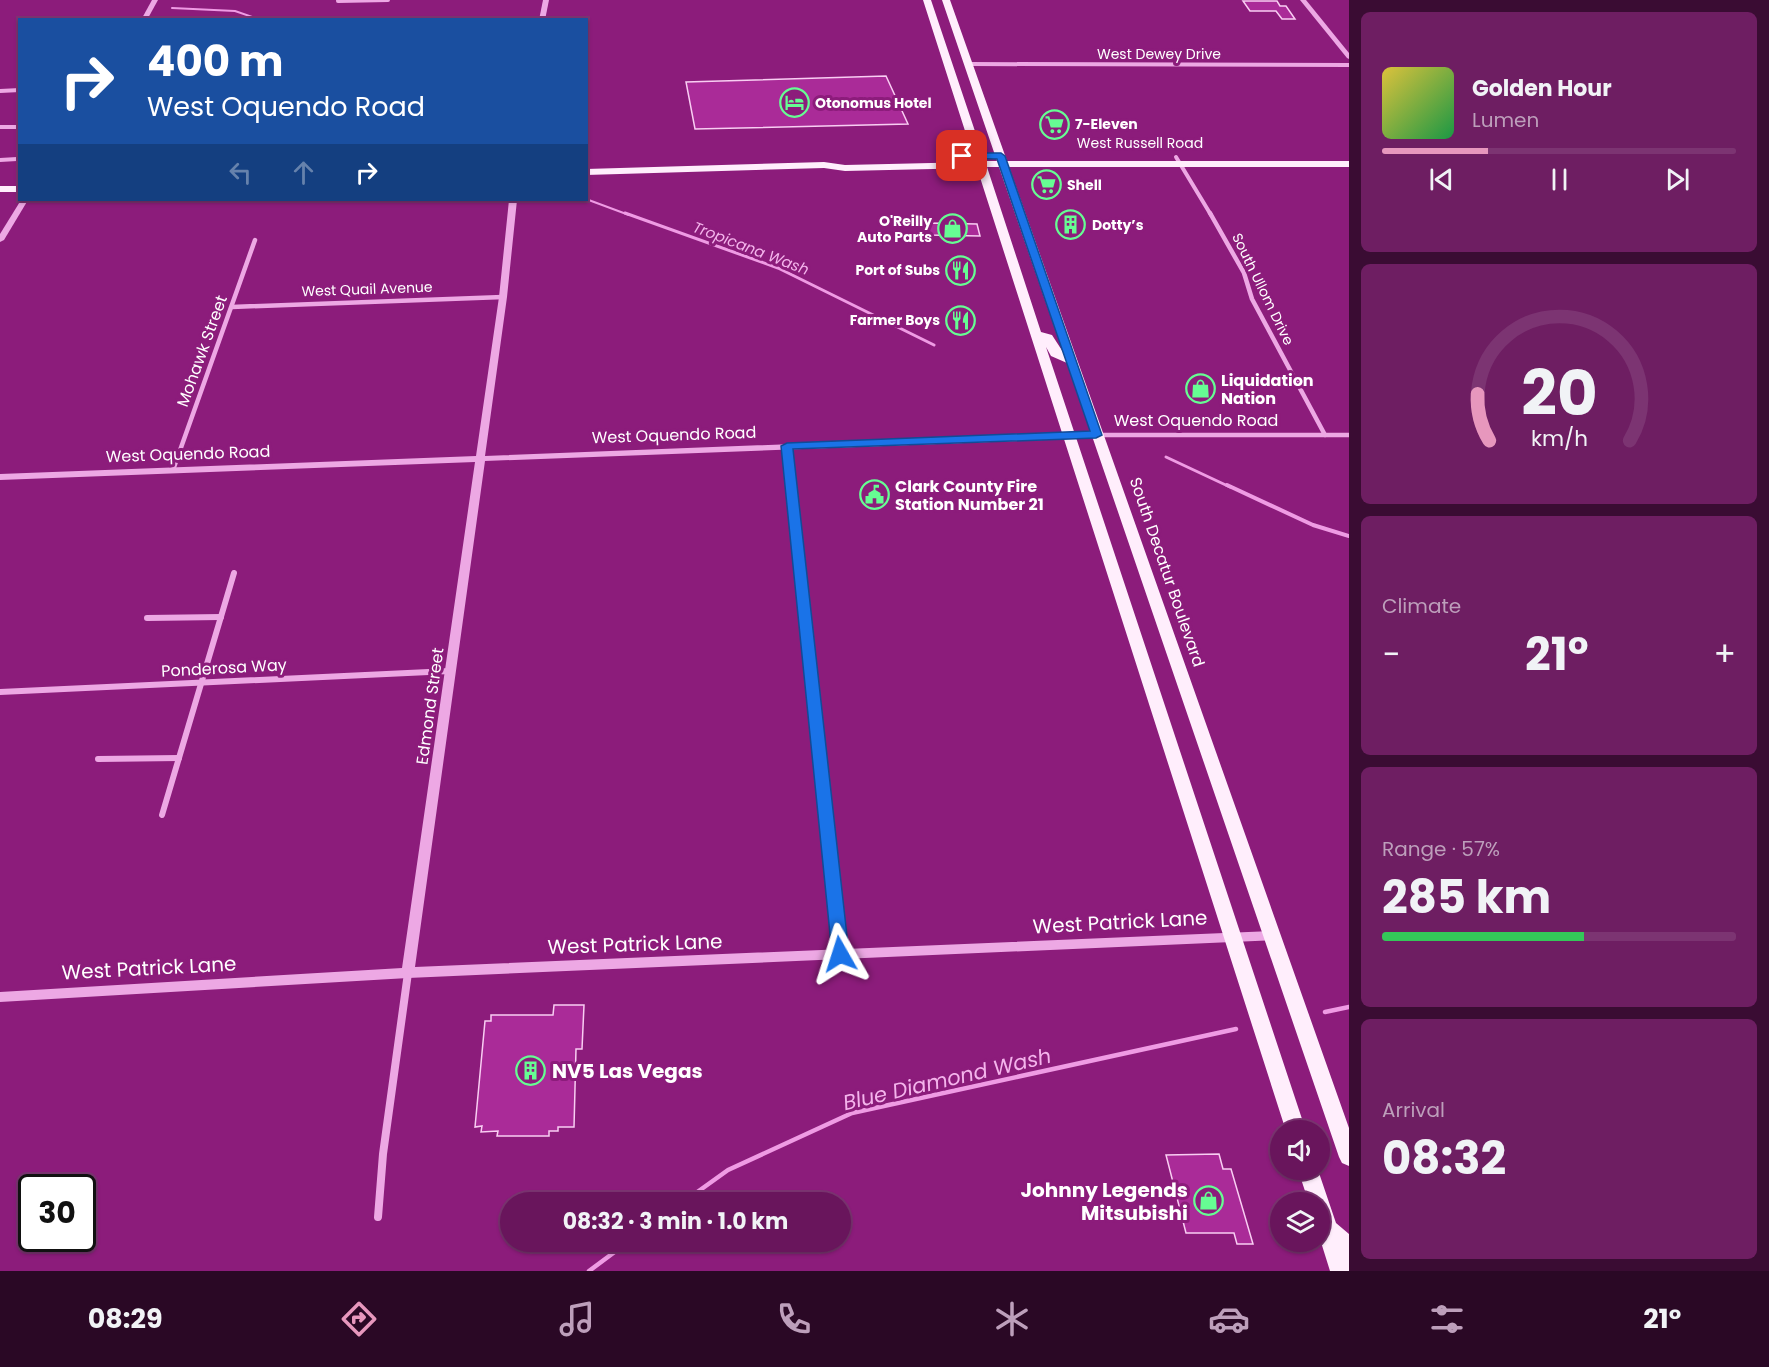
<!DOCTYPE html>
<meta charset="utf-8">
<style>
:root{--surface:#69155c;--page:#6e1e62;--text:#f1f3f6;--muted:#bd9fbb;--line:#7c3472;--accent:#e797bd}
body{margin:0;font-family:Poppins,sans-serif;background:var(--page);color:var(--text);height:100vh;display:flex;flex-direction:column;font-size:22px;white-space:nowrap}
*{box-sizing:border-box;margin:0}
p{font-size:20px;color:var(--muted)}
.icon{flex:none;width:33px;height:33px;fill:none;stroke:currentColor;stroke-width:2;stroke-linecap:round;stroke-linejoin:round}
.map{position:relative;flex:1;overflow:hidden}
.details{display:flex;flex-direction:column;gap:12px;padding:12px;background:#3a0c33;width:420px}
.details>*{flex:none}
.banner{position:absolute;left:18px;top:18px;width:570px;height:183px;border-radius:0px;box-shadow:0 2px 4px #0004,0 0 0 2px var(--line);background:#1a4fa0;color:#fff;overflow:hidden}
.buttons{position:absolute;left:1270px;top:1120px;display:grid;gap:12px}
.buttons a{display:grid;place-items:center;width:60px;height:60px;border-radius:50%;background:var(--surface);box-shadow:0 2px 4px #0004,0 0 0 2px var(--line);font-size:30px}
.speed{position:absolute;left:18px;top:1174px;display:flex;gap:12px;font-size:30px;font-weight:700;text-align:center}
.speed>*{display:grid;place-content:center;width:78px;height:78px;border-radius:50%;background:var(--surface);box-shadow:0 2px 4px #0004,0 0 0 2px var(--line);line-height:1}
.speed .limit{border:3px solid #111;border-radius:9px;background:#fff;color:#111}
.pin{position:absolute;display:grid;place-items:center;width:51px;height:51px;color:#fff;margin:-26px;border-radius:12px;box-shadow:0 3px 9px #0006}
.me{position:absolute;width:66px;margin:-33px;rotate:354deg;stroke-linejoin:round;filter:drop-shadow(0 0 4px #0008)}
.turn{display:flex;align-items:center;gap:21px;height:126px;padding:0 30px;font-size:27px}
.turn .icon{width:78px;height:78px;stroke-width:2.5}
.turn b{display:block;font-size:42px;line-height:51px}
.lanes{display:flex;align-items:center;height:57px;padding:0 30px;background:#0003;justify-content:center;gap:30px;direction:ltr}
.lanes .off{opacity:.35}
.big{font-size:45px;font-weight:700;line-height:1.1}
.details .widget{flex:1;display:flex;flex-direction:column;justify-content:center;gap:9px;min-width:0;padding:0 21px;border-radius:9px;background:var(--page)}
.details .dial{align-items:center;gap:0}
.dial svg{height:156px;overflow:visible;fill:none;stroke:var(--line);stroke-width:7;stroke-linecap:round;text-anchor:middle}
.dial text{fill:var(--text);stroke:none}
.song{display:flex;align-items:center;gap:18px}
.cover{width:72px;height:72px;border-radius:9px;background:linear-gradient(135deg,hsl(50 70% 55%),hsl(140 70% 35%))}
.played{height:6px;border-radius:3px;background:linear-gradient(90deg,var(--accent) 30%,var(--line) 30%)}
.keys{display:flex;justify-content:space-around;direction:ltr}
.heat{display:flex;justify-content:space-between;align-items:center;font-size:33px;direction:ltr}
.charge{height:9px;border-radius:4px;background:linear-gradient(90deg,#34c759 57%,var(--line) 0)}
.trip{position:absolute;left:500px;top:1192px;width:351px;height:60px;border-radius:30px;background:var(--surface);box-shadow:0 2px 4px #0004,0 0 0 2px var(--line);font-weight:700;line-height:60px;text-align:center}
.tabs{display:flex;height:96px;justify-content:space-around;align-items:center;background:#2a0825;color:var(--muted)}
.tabs .icon{width:42px;height:42px}
.tabs .current{color:var(--accent)}
.tabs b{font-size:27px;color:var(--text)}
main{display:flex;flex:1;min-height:0}
.map>svg:first-child{display:block}
</style>
<main>
<div class="map">
<svg width="1349" height="1271" viewBox="0 0 1349 1271">
<rect width="100%" height="100%" fill="#8c1c7b"/>
<g fill="none" stroke-linecap="round" stroke-linejoin="round">
<g stroke="#ef9be4" stroke-width="2">
<polyline points="172,8 235,11 261,20"/>
<polyline points="586,199 629,215"/>
</g>
<g stroke="#ef9be4" stroke-width="3">
<polyline points="625,213 778,268 934,345"/>
<polyline points="1166,457 1230,487"/>
</g>
<polyline stroke="#ef9be4" stroke-width="4" points="1227,485 1313,525 1349,536"/>
<g stroke="#ef9be4" stroke-width="4.5">
<polyline points="1325,1012 1349,1007"/>
<polyline points="682,1203 728,1170 852,1113 1236,1029"/>
<polyline points="589,1271 628,1242"/>
</g>
</g>
<g fill="#aa2b98" stroke="#f9cef3" stroke-width="1.5">
<polygon points="1243,1 1277,1 1280,6 1286,6 1295,19 1282,19 1276,11 1250,11"/>
<polygon points="886,76 908,124 695,129 686,82"/>
<polygon points="1035,178 1053,178 1058,192 1039,192"/>
<polygon points="1065,216 1075,216 1081,234 1062,234"/>
<polygon points="927,223 977,224 980,236 929,235"/>
<polygon points="554,1005 584,1005 582,1049 576,1049 574,1127 558,1127 558,1131 549,1131 549,1136 497,1136 498,1131 481,1132 482,1126 475,1127 485,1021 491,1021 491,1015 553,1015"/>
<polygon points="1219,1154 1223,1169 1231,1169 1253,1244 1237,1244 1234,1233 1186,1233 1166,1155"/>
</g>
<g fill="none" stroke-linecap="round" stroke-linejoin="round">
<g stroke="#eda8e4" stroke-width="4">
<polyline points="338,1 388,0"/>
<polyline points="970,64 1349,65"/>
<polyline points="0,91 20,90"/>
<polyline points="0,127 20,127"/>
<polyline points="1176,157 1211,215"/>
<polyline points="0,160 17,159"/>
</g>
<g stroke="#eda8e4" stroke-width="4.5">
<polyline points="1210,213 1244,273 1252,299 1325,435"/>
<polyline points="232,307 503,297"/>
<polyline points="1097,435 1349,435"/>
<polyline points="787,446 791,487"/>
<polyline points="173,470 255,240"/>
</g>
<g stroke="#eda8e4" stroke-width="6">
<polyline points="791,485 827,832"/>
<polyline points="147,618 221,617"/>
<polyline points="0,692 450,671"/>
<polyline points="98,759 179,758"/>
<polyline points="162,815 234,573"/>
</g>
<g stroke="#eda8e4" stroke-width="8">
<polyline points="827,831 840,954"/>
<polyline points="378,1217 383,1154 408,973"/>
</g>
<g fill="#eda8e4" fill-rule="evenodd">
<polygon points="152,0 158,0 147,20 141,20"/>
<polygon points="543,0 549,0 545,20 539,20"/>
<polygon points="1300,0 1306,0 1349,53 1349,59 1347,58"/>
<polygon points="21,200 28,200 4,240 0,242 0,234"/>
<polygon points="509,200 517,200 507,297 485,456 1097,432 1102,435 1097,438 485,461 415,967 1272,931 1276,932 1278,936 1276,940 408,978 0,1002 0,992 402,968 475,462 0,480 0,474 476,456 499,297"/>
</g>
<g fill="#ffeefc" fill-rule="evenodd">
<path d="M923 0H931L985 161H997L942 0H950L1007 161H1349V167H1009L1349 1128V1166L1342 1163 1339 1157 1067 363 1051 356 1046 347 1306 1131H1286L977 168 845 171 824 168 586 175V169L824 162 845 165 975 162ZM987 167H999L1063 352 1052 335 1041 332Z"/>
<rect x="0" y="186" width="20" height="6"/>
<polygon points="1298,1170 1318,1170 1336,1223 1349,1234 1349,1271 1330,1271 1320,1239 1320,1203 1309,1203"/>
</g>
</g>
<polygon fill="#1a73e8" stroke="#114b97" stroke-width="1.5" points="962,153 1001,153 1005,156 1102,435 1096,438 793,449 849,954 846,959 840,961 834,959 832,954 781,446 787,443 1090,431 997,159 959,158 959,154"/>
<defs>
<symbol id="hotel-ring" viewBox="-11 -11 22 22"><circle r="9.5" fill="#8c1c7b" stroke="#66fd93" stroke-width="1.5"/><path d="M-6-4.5h1.5V1H6V5H4.5V3h-9V5H-6ZM-4 0a1.8 1.8 0 1 1 3.6 0ZM.5 0V-2.5h3Q6-2.5 6 0Z" fill="#66fd93"/></symbol>
<symbol id="supermarket-ring" viewBox="-11 -11 22 22"><circle r="9.5" fill="#8c1c7b" stroke="#66fd93" stroke-width="1.5"/><path d="M-6-5.5h2.5l.6 2H6L4.5 2H-2.5L-4.4-4H-6ZM-1.5 3.2a1.3 1.3 0 1 0 .1 0ZM3 3.2a1.3 1.3 0 1 0 .1 0Z" fill="#66fd93"/></symbol>
<symbol id="building-ring" viewBox="-11 -11 22 22"><circle r="9.5" fill="#8c1c7b" stroke="#66fd93" stroke-width="1.5"/><path d="M-4-6H4V6H1V3H-1V6H-4ZM-2.5-4.3h1.7v1.8h-1.7ZM.8-4.3h1.7v1.8H.8ZM-2.5-1h1.7V.8h-1.7ZM.8-1h1.7V.8H.8Z" fill="#66fd93"/></symbol>
<symbol id="shop-ring" viewBox="-11 -11 22 22"><circle r="9.5" fill="#8c1c7b" stroke="#66fd93" stroke-width="1.5"/><path d="M-5-2.5h2.3a2.7 3.5 0 0 1 5.4 0H5L5.5 6h-11ZM-1.5-2.5h3a1.5 2.3 0 0 0-3 0Z" fill="#66fd93"/></symbol>
<symbol id="restaurant-ring" viewBox="-11 -11 22 22"><circle r="9.5" fill="#8c1c7b" stroke="#66fd93" stroke-width="1.5"/><path d="M-5-6h1v4h1v-4h1v4h1v-4h1v5L-1.5 .5V6h-2V.5L-5-1ZM5-6V6H3V1.5H1.5Q1.5-4 5-6Z" fill="#66fd93"/></symbol>
<symbol id="civic-ring" viewBox="-11 -11 22 22"><circle r="9.5" fill="#8c1c7b" stroke="#66fd93" stroke-width="1.5"/><path d="M-.6-6.5H3V-4.5H.6V-3L4-1V1h2V6H-6V1h2V-1L-.6-3ZM-1.2 2.5V6h2.4V2.5Z" fill="#66fd93"/></symbol>
</defs>
<g fill-rule="evenodd">
<use href="#hotel-ring" x="778" y="86" width="33" height="33"/>
<use href="#supermarket-ring" x="1038" y="108" width="33" height="33"/>
<use href="#supermarket-ring" x="1030" y="168" width="33" height="33"/>
<use href="#building-ring" x="1054" y="208" width="33" height="33"/>
<use href="#shop-ring" x="936" y="212" width="33" height="33"/>
<use href="#restaurant-ring" x="944" y="254" width="33" height="33"/>
<use href="#restaurant-ring" x="944" y="304" width="33" height="33"/>
<use href="#shop-ring" x="1184" y="372" width="33" height="33"/>
<use href="#civic-ring" x="858" y="478" width="33" height="33"/>
<use href="#building-ring" x="514" y="1054" width="33" height="33"/>
<use href="#shop-ring" x="1192" y="1184" width="33" height="33"/>
</g>
<g text-anchor="middle" dominant-baseline="central" stroke-width="6" stroke-linejoin="round" paint-order="stroke">
<g font-size="14" fill="#fff" stroke="#8c1c7b">
<text x="1159" y="54">West Dewey Drive</text>
<text x="1140" y="143">West Russell Road</text>
<text transform="translate(367 289) rotate(-2)">West Quail Avenue</text>
<text transform="translate(1263 289) rotate(64)">South Ullom Drive</text>
</g>
<g font-size="14" font-weight="bold" fill="#fff" stroke="#8c1c7b" text-anchor="start">
<text x="815" y="103">Otonomus Hotel</text>
<text x="1075" y="124">7-Eleven</text>
<text x="1067" y="185">Shell</text>
<text x="932" y="221" text-anchor="end">O'Reilly<tspan x="932" dy="16">Auto Parts</tspan></text>
<text x="1092" y="225">Dotty’s</text>
<text x="940" y="270" text-anchor="end">Port of Subs</text>
<text x="940" y="320" text-anchor="end">Farmer Boys</text>
</g>
<g font-size="15" font-style="italic" fill="#f4b4ec" stroke="#8c1c7b">
<text transform="translate(751 248) rotate(21)">Tropicana Wash</text>
</g>
<g font-size="16" fill="#fff" stroke="#8c1c7b">
<text transform="translate(202 351) rotate(-70)">Mohawk Street</text>
<text x="1196" y="420">West Oquendo Road</text>
<text transform="translate(674 435) rotate(-2)">West Oquendo Road</text>
<text transform="translate(188 454) rotate(-2)">West Oquendo Road</text>
<text transform="translate(1167 572) rotate(71)">South Decatur Boulevard</text>
<text transform="translate(224 668) rotate(-3)">Ponderosa Way</text>
<text transform="translate(430 706) rotate(-82)">Edmond Street</text>
</g>
<g font-size="16" font-weight="bold" fill="#fff" stroke="#8c1c7b" text-anchor="start">
<text x="1221" y="380">Liquidation<tspan x="1221" dy="18">Nation</tspan></text>
<text x="895" y="486">Clark County Fire<tspan x="895" dy="18">Station Number 21</tspan></text>
</g>
<g font-size="20" fill="#fff" stroke="#8c1c7b">
<text transform="translate(1120 922) rotate(-3)">West Patrick Lane</text>
<text transform="translate(635 944) rotate(-2)">West Patrick Lane</text>
<text transform="translate(149 968) rotate(-3)">West Patrick Lane</text>
</g>
<g font-size="20" font-weight="bold" fill="#fff" stroke="#8c1c7b" text-anchor="start">
<text x="552" y="1071">NV5 Las Vegas</text>
<text x="1188" y="1190" text-anchor="end">Johnny Legends<tspan x="1188" dy="23">Mitsubishi</tspan></text>
</g>
<g font-size="21" font-style="italic" fill="#f4b4ec" stroke="#8c1c7b">
<text transform="translate(947 1079) rotate(-13)">Blue Diamond Wash</text>
</g>
</g>
</svg>
<div class="buttons">
<a><svg class="icon" aria-label="sound" viewBox="0 0 24 24"><path d="M4 9h4l5-4v14l-5-4H4zM17 9q2 3 0 6"/></svg></a>
<a><svg class="icon" aria-label="layers" viewBox="0 0 24 24"><path d="M12 4l9 5-9 5-9-5zM3 14l9 5 9-5"/></svg></a>
</div>
<div class="speed"><div class="limit">30</div></div>
<div class="pin" style="left:962px;top:156px;background:#d93025"><svg class="icon" aria-label="arrive" viewBox="0 0 24 24"><path d="M6 21V4h12l-3 4 3 4H6"/></svg></div>
<svg class="me" style="left:840px;top:954px" viewBox="-20 -20 40 40"><path d="M0-17L14 15 0 8-14 15z" fill="#1a73e8" stroke="#fff" stroke-width="4"/></svg>
<div class="trip">08:32 · 3 min · 1.0 km</div>
<div class="banner">
<div class="turn"><svg class="icon" aria-label="right" viewBox="0 0 24 24"><path d="M7 20v-9h11M14 6l5 5-5 5"/></svg><div><b>400 m</b>West Oquendo Road</div></div>
<div class="lanes"><svg class="icon off" aria-label="left" viewBox="0 0 24 24"><path d="M17 20v-9H6M10 6l-5 5 5 5"/></svg><svg class="icon off" aria-label="ahead" viewBox="0 0 24 24"><path d="M12 20V5M6 11l6-6 6 6"/></svg><svg class="icon" aria-label="right" viewBox="0 0 24 24"><path d="M7 20v-9h11M14 6l5 5-5 5"/></svg></div>
</div>
</div>
<section class="details">
<div class="widget">
<div class="song"><i class="cover"></i><div><b>Golden Hour</b><p>Lumen</p></div></div>
<div class="played"></div>
<div class="keys"><svg class="icon" aria-label="previous" viewBox="0 0 24 24"><path d="M18 5L8 12l10 7zM5 5v14"/></svg><svg class="icon" aria-label="pause" viewBox="0 0 24 24"><path d="M8 5v14M16 5v14"/></svg><svg class="icon" aria-label="next" viewBox="0 0 24 24"><path d="M6 5l10 7-10 7zM19 5v14"/></svg></div>
</div>
<div class="widget dial"><svg viewBox="0 0 100 80">
<path d="M14 69A42 42 0 1 1 86 69"/>
<path d="M14 69A42 42 0 0 1 8 45" stroke="#e797bd"/>
<text x="50" y="56" font-size="32" font-weight="700">20</text>
<text x="50" y="72" font-size="11">km/h</text>
</svg></div>
<div class="widget"><p>Climate</p>
<div class="heat"><a>−</a><b class="big">21°</b><a>+</a></div>
</div>
<div class="widget"><p>Range · 57%</p><b class="big">285 km</b><div class="charge"></div></div>
<div class="widget"><p>Arrival</p><b class="big">08:32</b></div>
</section>
</main>
<nav class="tabs">
<b>08:29</b>
<svg class="icon current" aria-label="directions" viewBox="0 0 24 24"><path d="M12 3l9 9-9 9-9-9zM9 14v-3h6M13 9l2 2-2 2"/></svg>
<svg class="icon" aria-label="music" viewBox="0 0 24 24"><path d="M9 18V5l10-2v13"/><circle cx="6" cy="18" r="3"/><circle cx="16" cy="16" r="3"/></svg>
<svg class="icon" aria-label="phone" viewBox="0 0 24 24"><path d="M5 4h4l2 5-3 2q2 4 5 5l2-3 5 2v4C11 20 4 13 5 4z"/></svg>
<svg class="icon" aria-label="climate" viewBox="0 0 24 24"><path d="M12 3v18M4 7l16 10M4 17L20 7"/></svg>
<svg class="icon" aria-label="car" viewBox="0 0 24 24"><path d="M5 17H2v-5l4-1 3-4h7l3 4 3 1v5h-3M9 17h6M6 11h13"/><circle cx="7" cy="17" r="2"/><circle cx="17" cy="17" r="2"/></svg>
<svg class="icon" aria-label="filters" viewBox="0 0 24 24"><path d="M4 7h16M4 17h16"/><circle cx="9" cy="7" r="2"/><circle cx="15" cy="17" r="2"/></svg>
<b>21°</b>
</nav>
